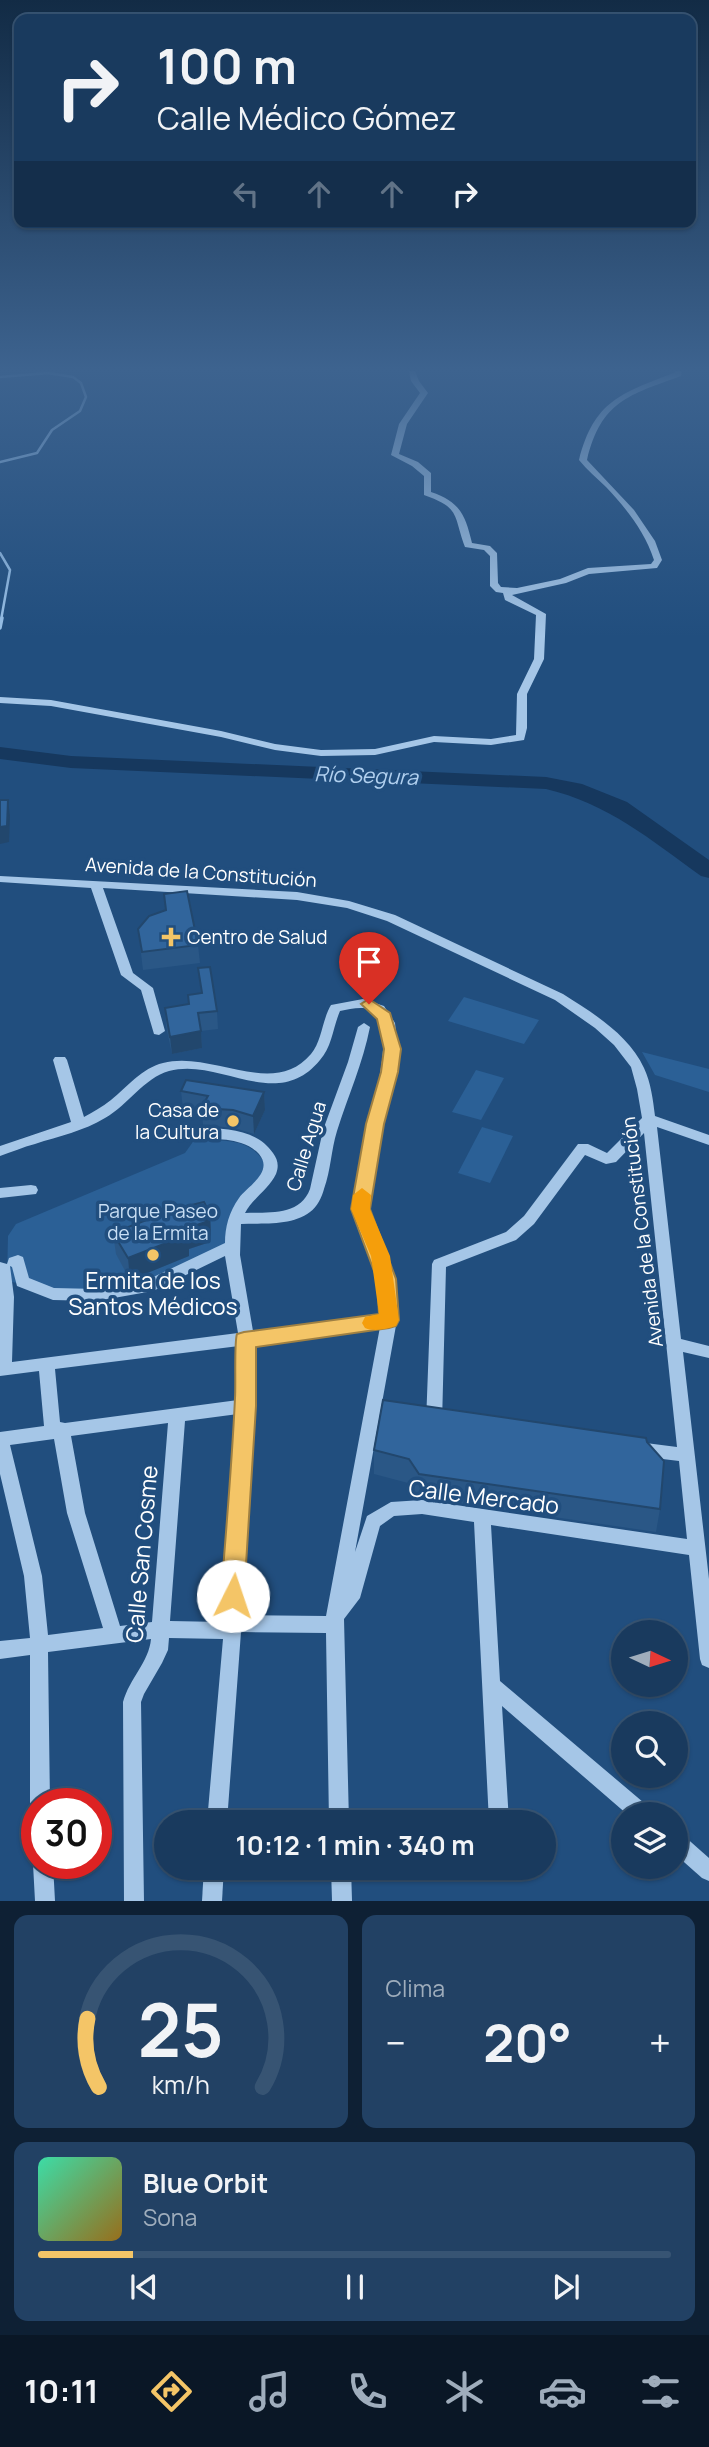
<!DOCTYPE html>
<html lang="es">
<meta charset="utf-8">
<style>
:root{--surface:#193a5e;--page:#224164;--text:#f1f3f6;--muted:#9fadbc;--line:#375473;--accent:#f4c567}
body{margin:0;font-family:Manrope,sans-serif;background:var(--page);color:var(--text);height:100vh;display:flex;flex-direction:column;font-size:26px;white-space:nowrap}
*{box-sizing:border-box;margin:0}
p{font-size:23px;color:var(--muted)}
.icon{flex:none;width:38px;height:38px;fill:none;stroke:currentColor;stroke-width:2;stroke-linecap:round;stroke-linejoin:round}
.map{position:relative;height:1901px;overflow:hidden}
.drawer{display:flex;flex-direction:column;gap:14px;padding:14px;background:#0e2034;flex:1}
.drawer>*{flex:none}
.top-card{position:absolute;left:14px;top:14px;width:682px;height:214px;border-radius:14px;box-shadow:0 2px 5px #0004,0 0 0 2px var(--line);background:#193a5e;color:var(--text);overflow:hidden}
.needle{width:46px;rotate:94deg}
.tools{position:absolute;left:611px;top:1620px;display:grid;gap:14px}
.tools a{display:grid;place-items:center;width:77px;height:77px;border-radius:50%;background:var(--surface);box-shadow:0 2px 5px #0004,0 0 0 2px var(--line);font-size:35px}
.speed{position:absolute;left:21px;top:1788px;display:flex;gap:14px;font-size:35px;font-weight:700;text-align:center}
.speed>*{display:grid;place-content:center;width:91px;height:91px;border-radius:50%;background:var(--surface);box-shadow:0 2px 5px #0004,0 0 0 2px var(--line);line-height:1}
.speed .limit{border:10px solid #d22;background:#fff;color:#111}
.pin{position:absolute;display:grid;place-items:center;width:60px;height:60px;color:#fff;margin:-72px -30px;border-radius:50% 50% 50% 0;rotate:-45deg;box-shadow:0 0 7px #0007}
.pin .icon{rotate:45deg}
.me{position:absolute;width:77px;margin:-38px;rotate:4deg;stroke-linejoin:round;filter:drop-shadow(0 0 5px #0008)}
.turn{display:flex;align-items:center;gap:24px;height:147px;padding:0 28px;font-size:32px}
.turn .icon{width:91px;height:91px;stroke-width:2.5}
.turn b{display:block;font-size:49px;line-height:60px}
.lanes{display:flex;align-items:center;height:66px;padding:0 28px;background:#0003;justify-content:center;gap:35px;direction:ltr}
.lanes .off{opacity:.35}
.big{font-size:52px;font-weight:700;line-height:1.1}
.drawer .tile{flex:1;display:flex;flex-direction:column;justify-content:center;gap:10px;min-width:0;padding:0 24px;border-radius:14px;background:var(--page)}
.drawer .dial{align-items:center;gap:0}
.dial svg{height:182px;overflow:visible;fill:none;stroke:var(--line);stroke-width:7;stroke-linecap:round;text-anchor:middle}
.dial text{fill:var(--text);stroke:none}
.song{display:flex;align-items:center;gap:21px}
.cover{width:84px;height:84px;border-radius:10px;background:linear-gradient(135deg,hsl(160 70% 55%),hsl(40 70% 35%))}
.played{height:7px;border-radius:4px;background:linear-gradient(90deg,var(--accent) 15%,var(--line) 15%)}
.keys{display:flex;justify-content:space-around;direction:ltr}
.heat{display:flex;justify-content:space-between;align-items:center;font-size:38px;direction:ltr}
.drawer .tiles{flex:1;display:grid;gap:14px;grid-template-columns:1fr 1fr}
.tile:last-child{grid-column:span 2}
.trip{position:absolute;left:154px;top:1810px;width:402px;height:70px;border-radius:35px;background:var(--surface);box-shadow:0 2px 5px #0004,0 0 0 2px var(--line);font-weight:700;line-height:70px;text-align:center}
.dock{display:flex;height:112px;justify-content:space-around;align-items:center;background:#0a1726;color:var(--muted)}
.dock .icon{width:49px;height:49px}
.dock .active{color:var(--accent)}
.dock b{font-size:32px;color:var(--text)}
.map>svg:first-child{display:block}
</style>
<div class="map">
<svg width="709" height="1901" viewBox="0 0 709 1901">
<rect width="100%" height="100%" fill="#214e7e"/>
<g fill="#2b6096">
<polygon points="464,997 539,1020 524,1044 448,1021"/>
<polygon points="642,1052 709,1069 709,1092 655,1075"/>
<polygon points="476,1070 504,1078 481,1120 452,1112"/>
<polygon points="482,1127 513,1136 490,1183 458,1173"/>
<path d="M195 1139C225 1142 249 1136 266 1165L225 1248C199 1259 173 1273 146 1282 101 1297 52 1290 7 1281L8 1236 16 1224 185 1153Z"/>
</g>
<g fill="none" stroke-linecap="round" stroke-linejoin="round">
<g stroke="#99c1e8" stroke-width="2.5">
<polyline points="0,377 48,373 73,377 81,383 86,397 80,411 52,430 37,453 0,462"/>
<polyline points="0,553 10,570 1,620"/>
</g>
<polyline stroke="#99c1e8" stroke-width="3.5" points="0,628 2,618"/>
<path fill="#16385e" fill-rule="evenodd" d="M0 747 71 756 546 777 582 784 627 802 709 860V878L701 876C651 840 607 803 546 789L71 768 0 759Z"/>
<g fill="#a5c6e7" fill-rule="evenodd">
<path d="M409 371H415L419 381 428 393 407 424 399 454 418 462 431 473V492C460 502 465 514 472 543L490 546 497 553 498 583 501 587 517 588 560 579 588 568 651 564 654 560C645 532 626 508 606 487 597 478 587 470 579 460 594 401 621 393 674 373L675 371H682L681 376C629 395 601 401 587 460L634 510 655 541 662 560 657 568 589 574 566 583 512 595 546 614 544 659 527 694V728L524 740 491 745 434 742 375 755 321 756 275 750 221 737 51 706 0 703V697L51 700 221 731 275 744 321 750 375 749 434 736 491 739 516 735 517 694 534 659 536 615 505 600 503 593 496 592 490 586V556L484 550 465 547C453 515 461 508 424 495V476L412 466 391 455 399 424 420 393 411 381Z"/>
<path d="M0 876 297 892 349 901 395 915 563 994C593 1013 629 1035 644 1068 651 1083 653 1100 655 1116L709 1135V1145L657 1127 681 1339 709 1346V1358L683 1352 709 1579V1668L702 1665 700 1659 689 1555 491 1525 500 1681 650 1808 653 1815H628L502 1706 509 1822H489L474 1522 422 1514 394 1516 380 1526 360 1598 344 1619 349 1822H329L326 1633 241 1632 227 1822H207L223 1639 169 1638 168 1650 162 1663 144 1694 141 1702 144 1901H124L123 1702C129 1679 149 1662 151 1639L48 1652 50 1804H37V1812L33 1811 30 1804V1655L0 1659V1641L30 1638 24 1576 0 1474V1432L44 1426 39 1371 0 1376V1262L7 1264 9 1258 18 1255 23 1257 29 1278 54 1288 97 1289 145 1281 225 1243C225 1227 229 1212 239 1198 248 1186 274 1172 259 1154 254 1149 248 1145 241 1143 222 1136 201 1142 182 1136L180 1133 182 1130 187 1128C216 1128 255 1126 273 1153 278 1160 279 1166 276 1174 269 1189 253 1198 245 1213 269 1212 300 1216 310 1189L323 1130 348 1062 358 1027 364 1023 370 1027C363 1063 348 1096 337 1131 331 1150 331 1170 324 1189 322 1197 317 1207 310 1212 292 1226 263 1223 241 1224L240 1255 253 1331 381 1315C380 1293 379 1272 371 1252 365 1237 355 1223 354 1207 351 1165 402 1040 376 1014 367 1004 352 1009 340 1011 333 1027 332 1047 320 1060 277 1113 220 1057 169 1071 144 1078 128 1105 105 1118 84 1131 59 1136 35 1144 23 1147 12 1152 0 1156V1146L71 1122 53 1060 55 1057H65L67 1060 84 1117C93 1112 102 1107 111 1100 127 1087 142 1068 163 1063 212 1050 273 1099 311 1054 322 1041 322 1020 331 1005L363 999 384 1006 395 1023 397 1042 391 1088 370 1177 368 1206 371 1219 392 1272 397 1320 355 1552 367 1516 391 1502 422 1500 687 1539 679 1461 638 1456 632 1454 630 1449 632 1444 638 1442 677 1447 644 1133 616 1162 606 1164 585 1155 534 1224 516 1240 446 1267 442 1423 440 1428 434 1430 428 1428 426 1423 432 1264 434 1260 506 1232 524 1216 578 1144H588L607 1153 642 1118 637 1089 631 1067 614 1045 595 1028 555 1000 387 921 347 908 297 900 103 888 133 973 153 988 165 1031 159 1035 154 1034 141 990 121 975 91 888 0 882ZM225 1256 238 1333 12 1362 14 1297 10 1266 12 1267 17 1286 53 1300 97 1301 153 1291ZM380 1327 326 1616 243 1615 251 1476 254 1344ZM239 1346 238 1400 65 1423 60 1422 55 1369ZM238 1414 224 1618 222 1622 170 1621 185 1421ZM168 1423 152 1622 120 1626 85 1513 71 1436ZM54 1439 67 1513 103 1628 48 1635 42 1576 10 1445Z"/>
<polygon points="31,1185 36,1186 38,1190 36,1194 0,1198 0,1188"/>
<polygon points="676,1832 683,1835 709,1858 709,1881 702,1878 676,1855"/>
<polygon points="36,1857 37,1864 53,1864 55,1901 35,1901 33,1864"/>
<polygon points="204,1867 224,1867 222,1901 202,1901"/>
<polygon points="331,1867 351,1867 352,1901 332,1901"/>
<polygon points="491,1867 511,1867 512,1869 509,1876 502,1879 495,1876"/>
</g>
</g>
<g fill="#2a5786">
<polygon points="138,929 198,945 200,963 143,970"/>
<polygon points="198,968 217,1011 218,1029 201,1031 202,1048 172,1054 166,1026 165,1008 189,1005 201,993"/>
<polygon points="181,1091 264,1092 265,1110 254,1134 234,1128 203,1125 202,1112 183,1109"/>
<polygon points="210,1214 211,1235 207,1237 207,1243 189,1249 189,1256 130,1280 116,1254 113,1233"/>
<polygon points="647,1442 660,1509 656,1532 418,1497 408,1483 374,1474 374,1450"/>
</g>
<g fill="#22476d">
<polygon points="8,800 10,816 9,842 0,844 0,827"/>
<polygon points="201,1031 202,1048 172,1054 170,1037"/>
<polygon points="264,1092 265,1110 254,1134 253,1116"/>
<polygon points="210,1214 211,1235 207,1237 207,1243 189,1249 189,1256 130,1280 128,1258 203,1216"/>
</g>
<g fill="#31659c" stroke="#22476d" stroke-width="2">
<polygon points="0,800 8,800 7,826 0,827"/>
<polygon points="187,891 198,945 142,952 138,929 149,916 166,910 164,894"/>
<polygon points="210,967 217,1011 198,1013 201,1031 170,1037 165,1008 189,1004 188,995 202,993 198,968"/>
<polygon points="186,1080 264,1092 253,1116 233,1110 201,1108 208,1096 181,1091"/>
<polygon points="204,1202 210,1214 203,1216 206,1222 184,1229 187,1235 128,1258 113,1233 172,1210"/>
<polygon points="383,1400 646,1438 647,1442 664,1461 660,1509 419,1474 409,1459 374,1450"/>
</g>
<linearGradient id="sky" x2="0" y2="1"><stop stop-color="#122b45"/><stop offset="0.58" stop-color="#3d638f"/><stop offset="1" stop-color="#3d638f" stop-opacity="0"/></linearGradient>
<rect width="709" height="637" fill="url(#sky)"/>
<path fill="#f4c567" stroke="#9f8043" stroke-width="2" d="M369 999 390 1013 401 1049 398 1072 384 1124 370 1209 396 1279 399 1320 396 1326 389 1328 256 1347V1406L244 1596 241 1604 233 1607 224 1604 221 1596C226 1530 232 1464 235 1398 236 1385 234 1341 237 1334L244 1332 379 1314 377 1279 351 1209 366 1124 381 1072 384 1049 377 1019 361 1004Z"/>
<path fill="#f59e0b" d="M362 1188 371 1195 370 1209 390 1256 399 1320 396 1326C386 1329 375 1332 365 1328L362 1323 365 1317 379 1314 371 1256 351 1209 353 1195Z"/>
<g fill="#f4c567" stroke="#214e7e" stroke-width="2.5">
<path d="M167.5 926.5h7v7h7v7h-7v7h-7v-7h-7v-7h7z"/>
<circle cx="233" cy="1121" r="7"/>
<circle cx="153" cy="1255" r="7"/>
</g>
<g text-anchor="middle" dominant-baseline="central" stroke-width="7" stroke-linejoin="round" paint-order="stroke">
<g font-size="19" fill="#fff" stroke="#214e7e">
<text transform="translate(201 872) rotate(4)">Avenida de la Constitución</text>
<text transform="translate(306 1146) rotate(-73)">Calle Agua</text>
<text transform="translate(642 1232) rotate(-97)">Avenida de la Constitución</text>
</g>
<g font-size="19" fill="#fff" stroke="#214e7e" text-anchor="start">
<text x="187" y="937">Centro de Salud</text>
<text x="219" y="1110" text-anchor="end">Casa de<tspan x="219" dy="22">la Cultura</tspan></text>
</g>
<g font-size="19" fill="#c9dff5" stroke="#214e7e">
<text x="158" y="1211">Parque Paseo<tspan x="158" dy="22">de la Ermita</tspan></text>
</g>
<g font-size="21" font-style="italic" fill="#b1d0ef" stroke="#214e7e">
<text transform="translate(366 775) rotate(2)">Río Segura</text>
</g>
<g font-size="23" fill="#fff" stroke="#214e7e">
<text x="153" y="1280">Ermita de los<tspan x="153" dy="26">Santos Médicos</tspan></text>
</g>
<g font-size="23" fill="#fff" stroke="#214e7e">
<text transform="translate(484 1496) rotate(7)">Calle Mercado</text>
<text transform="translate(141 1554) rotate(-85)">Calle San Cosme</text>
</g>
</g>
</svg>
<div class="tools">
<a><svg class="needle" viewBox="-14 -14 28 28"><path d="M0-13l5 13h-10z" fill="#e53935"/><path d="M0 13l5-13h-10z" fill="#9fadbc"/></svg></a>
<a><svg class="icon" aria-label="search" viewBox="0 0 24 24"><circle cx="10" cy="10" r="6"/><path d="M15 15l6 6"/></svg></a>
<a><svg class="icon" aria-label="layers" viewBox="0 0 24 24"><path d="M12 4l9 5-9 5-9-5zM3 14l9 5 9-5"/></svg></a>
</div>
<div class="speed"><div class="limit">30</div></div>
<div class="pin" style="left:369px;top:1004px;background:#d93025"><svg class="icon" aria-label="arrive" viewBox="0 0 24 24"><path d="M6 21V4h12l-3 4 3 4H6"/></svg></div>
<svg class="me" style="left:233px;top:1596px" viewBox="-20 -20 40 40"><circle r="19" fill="#fff"/><path d="M0-13L10 11 0 6-10 11z" fill="#f4c567"/></svg>
<div class="trip">10:12 · 1 min · 340 m</div>
<div class="top-card">
<div class="turn"><svg class="icon" aria-label="right" viewBox="0 0 24 24"><path d="M7 20v-9h11M14 6l5 5-5 5"/></svg><div><b>100 m</b>Calle Médico Gómez</div></div>
<div class="lanes"><svg class="icon off" aria-label="left" viewBox="0 0 24 24"><path d="M17 20v-9H6M10 6l-5 5 5 5"/></svg><svg class="icon off" aria-label="ahead" viewBox="0 0 24 24"><path d="M12 20V5M6 11l6-6 6 6"/></svg><svg class="icon off" aria-label="ahead" viewBox="0 0 24 24"><path d="M12 20V5M6 11l6-6 6 6"/></svg><svg class="icon" aria-label="right" viewBox="0 0 24 24"><path d="M7 20v-9h11M14 6l5 5-5 5"/></svg></div>
</div>
</div>
<section class="drawer">
<div class="tiles">
<div class="tile dial"><svg viewBox="0 0 100 80">
<path d="M14 69A42 42 0 1 1 86 69"/>
<path d="M14 69A42 42 0 0 1 9 39" stroke="#f4c567"/>
<text x="50" y="56" font-size="32" font-weight="700">25</text>
<text x="50" y="72" font-size="11">km/h</text>
</svg></div>
<div class="tile"><p>Clima</p>
<div class="heat"><a>−</a><b class="big">20°</b><a>+</a></div>
</div>
<div class="tile">
<div class="song"><i class="cover"></i><div><b>Blue Orbit</b><p>Sona</p></div></div>
<div class="played"></div>
<div class="keys"><svg class="icon" aria-label="previous" viewBox="0 0 24 24"><path d="M18 5L8 12l10 7zM5 5v14"/></svg><svg class="icon" aria-label="pause" viewBox="0 0 24 24"><path d="M8 5v14M16 5v14"/></svg><svg class="icon" aria-label="next" viewBox="0 0 24 24"><path d="M6 5l10 7-10 7zM19 5v14"/></svg></div>
</div>
</div>
</section>
<nav class="dock">
<b>10:11</b>
<svg class="icon active" aria-label="directions" viewBox="0 0 24 24"><path d="M12 3l9 9-9 9-9-9zM9 14v-3h6M13 9l2 2-2 2"/></svg>
<svg class="icon" aria-label="music" viewBox="0 0 24 24"><path d="M9 18V5l10-2v13"/><circle cx="6" cy="18" r="3"/><circle cx="16" cy="16" r="3"/></svg>
<svg class="icon" aria-label="phone" viewBox="0 0 24 24"><path d="M5 4h4l2 5-3 2q2 4 5 5l2-3 5 2v4C11 20 4 13 5 4z"/></svg>
<svg class="icon" aria-label="climate" viewBox="0 0 24 24"><path d="M12 3v18M4 7l16 10M4 17L20 7"/></svg>
<svg class="icon" aria-label="car" viewBox="0 0 24 24"><path d="M5 17H2v-5l4-1 3-4h7l3 4 3 1v5h-3M9 17h6M6 11h13"/><circle cx="7" cy="17" r="2"/><circle cx="17" cy="17" r="2"/></svg>
<svg class="icon" aria-label="filters" viewBox="0 0 24 24"><path d="M4 7h16M4 17h16"/><circle cx="9" cy="7" r="2"/><circle cx="15" cy="17" r="2"/></svg>
</nav>
